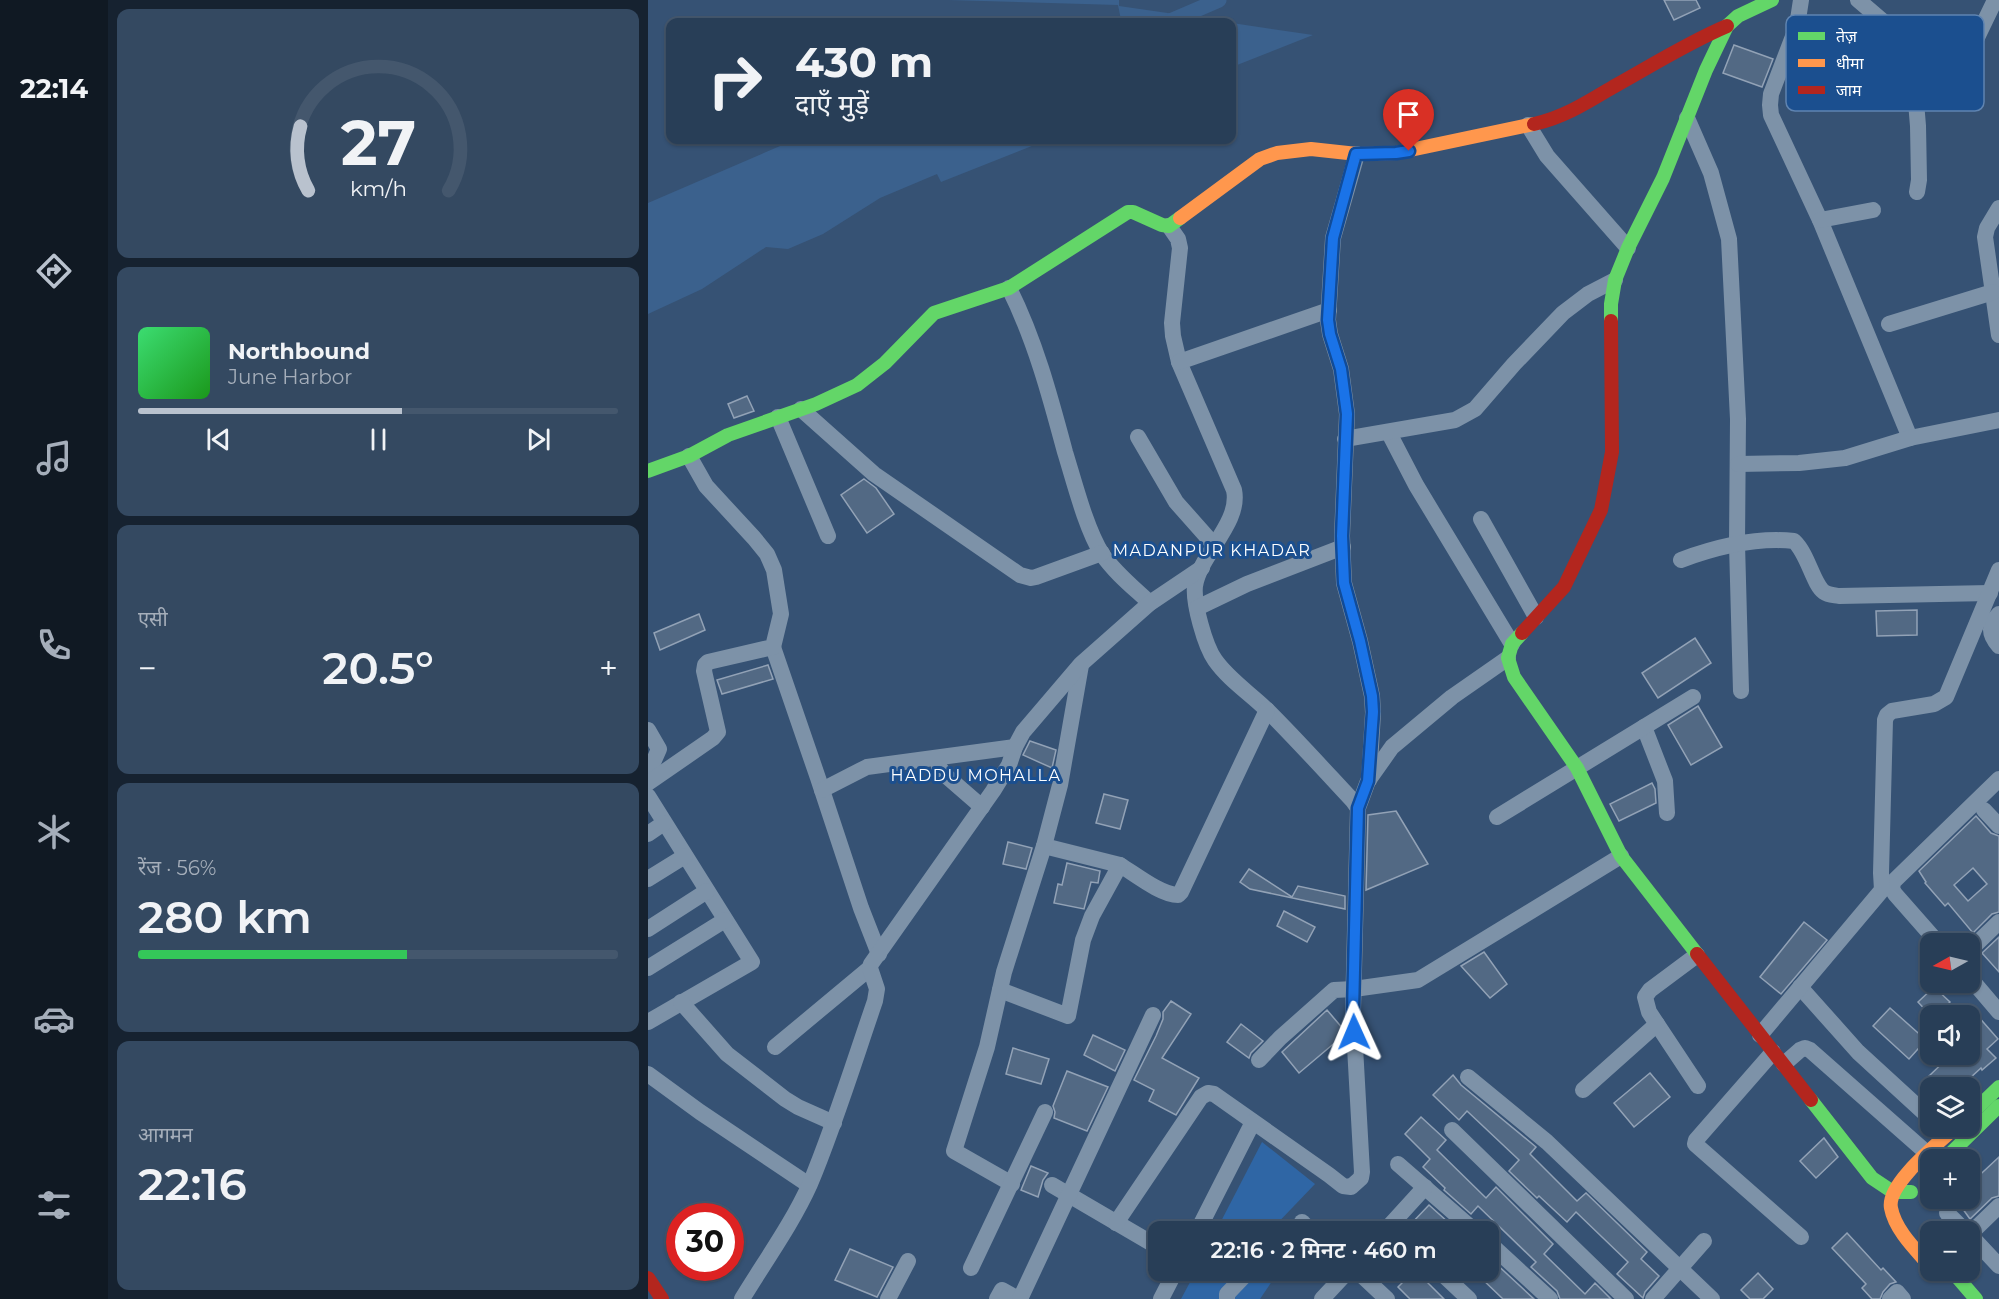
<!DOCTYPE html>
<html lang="hi">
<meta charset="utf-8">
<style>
:root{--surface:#283e57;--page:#344961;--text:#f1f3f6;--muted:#a5aeba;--line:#44576d;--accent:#b9c2ce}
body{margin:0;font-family:Montserrat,"Noto Sans Devanagari",sans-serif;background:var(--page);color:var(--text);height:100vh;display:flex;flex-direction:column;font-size:22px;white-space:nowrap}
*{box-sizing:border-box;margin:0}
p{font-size:20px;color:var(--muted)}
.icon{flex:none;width:33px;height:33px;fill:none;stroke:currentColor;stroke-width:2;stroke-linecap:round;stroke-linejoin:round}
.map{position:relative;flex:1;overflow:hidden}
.drawer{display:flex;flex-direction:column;gap:9px;padding:9px;background:#162230;width:540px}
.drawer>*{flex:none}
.hud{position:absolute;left:18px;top:18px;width:570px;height:126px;border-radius:12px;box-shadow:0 2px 4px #0004,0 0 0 2px var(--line);background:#283e57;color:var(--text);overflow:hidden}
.needle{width:39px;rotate:262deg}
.controls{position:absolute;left:1272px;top:933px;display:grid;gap:12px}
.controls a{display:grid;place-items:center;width:60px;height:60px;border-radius:12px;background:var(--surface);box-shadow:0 2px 4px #0004,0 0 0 2px var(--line);font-size:30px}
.speed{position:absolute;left:18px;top:1203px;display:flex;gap:12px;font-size:30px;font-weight:700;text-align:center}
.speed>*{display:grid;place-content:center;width:78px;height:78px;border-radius:50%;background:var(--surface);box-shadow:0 2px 4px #0004,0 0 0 2px var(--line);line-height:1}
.speed .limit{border:9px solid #d22;background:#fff;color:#111}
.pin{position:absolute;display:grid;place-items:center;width:51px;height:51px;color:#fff;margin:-62px -26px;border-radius:50% 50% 50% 0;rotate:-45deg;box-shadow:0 0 6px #0007}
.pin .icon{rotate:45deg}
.me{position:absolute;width:66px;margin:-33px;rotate:359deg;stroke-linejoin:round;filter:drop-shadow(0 0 4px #0008)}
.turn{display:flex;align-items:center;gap:21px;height:126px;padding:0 30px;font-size:27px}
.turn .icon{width:78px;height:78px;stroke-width:2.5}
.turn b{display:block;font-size:42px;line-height:51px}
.big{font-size:45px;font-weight:600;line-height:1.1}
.drawer .widget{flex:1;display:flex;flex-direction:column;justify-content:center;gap:9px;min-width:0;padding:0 21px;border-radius:12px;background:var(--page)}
.drawer .dial{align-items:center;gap:0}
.dial svg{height:156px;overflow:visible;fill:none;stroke:var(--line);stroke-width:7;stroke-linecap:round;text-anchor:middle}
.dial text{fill:var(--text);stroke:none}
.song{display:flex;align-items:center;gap:18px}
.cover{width:72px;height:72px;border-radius:9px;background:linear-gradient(135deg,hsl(140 70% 55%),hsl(120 70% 35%))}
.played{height:6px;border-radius:3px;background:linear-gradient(90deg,var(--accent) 55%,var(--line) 55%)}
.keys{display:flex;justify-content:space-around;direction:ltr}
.heat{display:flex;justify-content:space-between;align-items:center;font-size:33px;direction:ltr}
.charge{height:9px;border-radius:4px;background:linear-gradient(90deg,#34c759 56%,var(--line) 0)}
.trip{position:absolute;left:500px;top:1221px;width:351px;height:60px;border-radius:12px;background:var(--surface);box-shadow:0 2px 4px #0004,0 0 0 2px var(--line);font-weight:600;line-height:60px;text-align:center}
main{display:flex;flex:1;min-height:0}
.menu{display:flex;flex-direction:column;width:108px;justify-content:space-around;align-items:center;background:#101923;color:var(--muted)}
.menu .icon{width:42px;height:42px}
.menu .selected{color:var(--accent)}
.menu b{font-size:27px;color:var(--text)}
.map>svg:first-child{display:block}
</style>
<main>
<nav class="menu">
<b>22:14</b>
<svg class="icon selected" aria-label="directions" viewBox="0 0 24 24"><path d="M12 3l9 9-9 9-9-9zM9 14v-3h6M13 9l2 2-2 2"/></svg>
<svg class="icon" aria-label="music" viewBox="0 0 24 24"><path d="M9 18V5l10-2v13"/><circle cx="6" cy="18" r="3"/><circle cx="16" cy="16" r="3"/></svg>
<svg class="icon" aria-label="phone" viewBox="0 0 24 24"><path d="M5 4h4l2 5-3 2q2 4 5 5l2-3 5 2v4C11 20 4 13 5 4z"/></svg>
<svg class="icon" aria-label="climate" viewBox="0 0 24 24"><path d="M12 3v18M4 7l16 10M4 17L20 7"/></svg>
<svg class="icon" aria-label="car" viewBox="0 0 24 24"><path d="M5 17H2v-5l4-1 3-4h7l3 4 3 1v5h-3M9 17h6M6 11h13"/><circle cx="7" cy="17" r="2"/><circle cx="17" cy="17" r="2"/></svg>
<svg class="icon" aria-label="filters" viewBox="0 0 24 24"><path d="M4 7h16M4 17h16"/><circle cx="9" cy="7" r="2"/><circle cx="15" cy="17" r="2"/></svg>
</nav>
<section class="drawer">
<div class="widget dial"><svg viewBox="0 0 100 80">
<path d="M14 69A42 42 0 1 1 86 69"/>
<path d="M14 69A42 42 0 0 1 10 36" stroke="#b9c2ce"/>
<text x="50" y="56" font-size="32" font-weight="700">27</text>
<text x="50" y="72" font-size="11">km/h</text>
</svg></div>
<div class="widget">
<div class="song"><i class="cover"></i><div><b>Northbound</b><p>June Harbor</p></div></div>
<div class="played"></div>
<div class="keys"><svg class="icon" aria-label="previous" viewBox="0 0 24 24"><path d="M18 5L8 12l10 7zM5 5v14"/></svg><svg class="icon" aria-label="pause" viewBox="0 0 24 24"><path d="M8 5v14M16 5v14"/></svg><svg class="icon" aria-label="next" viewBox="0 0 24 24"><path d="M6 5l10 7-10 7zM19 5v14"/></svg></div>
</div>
<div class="widget"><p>एसी</p>
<div class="heat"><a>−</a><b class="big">20.5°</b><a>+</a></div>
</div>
<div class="widget"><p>रेंज · 56%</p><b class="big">280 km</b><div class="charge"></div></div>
<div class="widget"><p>आगमन</p><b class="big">22:16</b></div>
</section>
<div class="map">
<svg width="1351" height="1299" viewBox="0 0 1351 1299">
<rect width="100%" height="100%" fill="#365274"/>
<g fill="#2f66a5">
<polygon points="614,1142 667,1184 622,1231 568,1231"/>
<polygon points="548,1271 631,1271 612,1299 533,1299"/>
</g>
<g fill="#3b618d">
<polygon points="300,0 471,0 471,6 582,22 466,22 473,20 470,5"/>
<polygon points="584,23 665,35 584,67"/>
<polygon points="146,140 399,140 293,182 289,174 232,198 175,234 140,249 118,247 54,289 0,314 0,203"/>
</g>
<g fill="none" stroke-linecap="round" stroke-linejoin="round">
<polyline stroke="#3b618d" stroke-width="15" points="520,22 571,0"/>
</g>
<g fill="#526984" stroke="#92a2b6" stroke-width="1.5" fill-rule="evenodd">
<polygon points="1016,0 1048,0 1052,8 1026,20"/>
<polygon points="1086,45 1125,59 1114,87 1075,73"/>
<polygon points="99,396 106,411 86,418 80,404"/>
<polygon points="216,479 228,488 246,514 219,533 193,495"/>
<polygon points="1269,610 1269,635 1229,636 1228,611"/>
<polygon points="51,614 57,630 12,650 6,633"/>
<polygon points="1047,638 1063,663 1010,698 994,673"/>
<polygon points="120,665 125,679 74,694 69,680"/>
<polygon points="1050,706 1074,747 1043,765 1020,725"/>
<polygon points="382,741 408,750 404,768 375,755"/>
<polygon points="1004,783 1007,789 1008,803 971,821 962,804"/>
<polygon points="456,794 480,800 472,829 448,823"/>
<polygon points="748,811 780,864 718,890 720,815"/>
<path d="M1328 816 1343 833 1351 836V912L1344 914 1325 933 1300 903 1297 906 1277 883 1278 882 1271 871ZM1325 868 1339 884 1320 901 1306 885Z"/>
<polygon points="360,842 384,848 378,869 355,864"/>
<polygon points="419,863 452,871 450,883 443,882 436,909 406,903 410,884 414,885"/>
<polygon points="601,869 644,897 650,886 697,896 697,909 602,889 592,882"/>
<polygon points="636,911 667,927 659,942 629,926"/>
<polygon points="1156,922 1179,940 1133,994 1112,977"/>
<polygon points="1351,937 1351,972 1334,953"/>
<polygon points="836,952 859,984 842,998 813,966"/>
<polygon points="1286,987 1302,1002 1300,1004 1311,1016 1283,1016 1270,1002"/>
<polygon points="523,1001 543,1014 514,1058 551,1078 528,1115 501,1101 506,1090 486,1080 508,1036 515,1019 515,1012"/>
<polygon points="1322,1007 1350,1039 1339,1049 1348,1058 1334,1070 1333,1068 1311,1088 1292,1088 1281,1076 1304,1054 1322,1054"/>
<polygon points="1242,1008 1278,1040 1261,1059 1225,1026"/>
<polygon points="679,1010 696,1030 696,1035 651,1073 634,1052"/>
<polygon points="593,1024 615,1041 603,1053 601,1058 579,1042"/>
<polygon points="445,1035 477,1050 467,1071 436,1055"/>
<polygon points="365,1048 401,1059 393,1084 358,1074"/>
<polygon points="419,1071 460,1087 439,1131 406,1118 407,1112 405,1106"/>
<polygon points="1002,1073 1022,1097 986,1127 966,1103"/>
<polygon points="805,1075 813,1085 888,1147 882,1154 929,1201 938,1193 999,1252 993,1259 1011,1276 997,1292 995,1298 969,1274 980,1262 928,1212 919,1222 891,1196 889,1198 861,1171 871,1160 819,1111 811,1120 785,1095"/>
<polygon points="773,1117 798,1140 789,1150 838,1198 848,1187 905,1244 896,1254 937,1294 947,1283 963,1299 912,1299 909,1291 883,1267 888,1262 830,1206 823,1214 796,1190 797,1188 775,1167 782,1159 757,1134"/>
<polygon points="1176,1138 1190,1157 1168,1178 1152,1161"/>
<polygon points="1351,1157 1351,1196 1344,1198 1322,1219 1307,1198 1322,1198 1322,1184"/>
<polygon points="383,1166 400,1173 395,1180 390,1197 373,1190"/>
<polygon points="781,1205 811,1232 767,1232 761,1226"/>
<polygon points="1199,1233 1233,1270 1235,1268 1248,1282 1242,1284 1235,1292 1232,1299 1224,1299 1214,1288 1218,1284 1184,1248"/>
<polygon points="202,1249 245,1267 229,1297 187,1280"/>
<polygon points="844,1260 886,1299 855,1299 830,1275 835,1270 840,1270 840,1265"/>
<polygon points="750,1270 773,1270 783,1280 780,1283 796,1299 762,1299 750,1287 758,1279"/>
<polygon points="1110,1273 1125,1289 1115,1299 1102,1299 1093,1290"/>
</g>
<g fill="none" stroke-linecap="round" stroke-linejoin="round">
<g stroke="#7d92a8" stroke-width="16">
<polyline points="1153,0 1149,26 1123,94 1122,105 1123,115 1172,220 1262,438"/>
<polyline points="1210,0 1237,23 1251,39 1263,63 1266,78 1270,126 1271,180 1269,192"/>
<polyline points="1268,97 1302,83 1322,52 1347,0"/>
<polyline points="1039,118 1063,173 1081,239 1090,419 1089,544 1093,691"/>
<polyline points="880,125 899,156 980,248"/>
<polyline points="709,154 685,238 680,320 682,334 693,369 699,414 694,536 696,583 712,641 724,696 725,713 721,780"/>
<polyline points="1351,208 1339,228 1337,237 1351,335"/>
<polyline points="1172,220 1225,210"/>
<path d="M521 226 530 239 532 248 524 323 525 336 531 362 586 490C593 523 552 554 547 586 545 603 557 646 567 660 581 680 603 694 620 711 649 740 677 771 705 801L710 808"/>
<path d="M361 288C387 340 402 396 417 452 426 481 438 529 454 554 467 573 486 588 502 603"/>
<polyline points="1241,324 1345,292"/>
<polyline points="531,362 681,310"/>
<polyline points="153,409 226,474 372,575 383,578 388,577 454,553"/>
<polyline points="130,417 180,536"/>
<polyline points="741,433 768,485 864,644"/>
<polyline points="490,437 528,502 567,546"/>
<polyline points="697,439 807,420 827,409 866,364 915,313 940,294 967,280"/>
<polyline points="1090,464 1151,463 1197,458 1262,438 1351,420"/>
<polyline points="833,519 888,617"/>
<path d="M1033 560C1068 547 1108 537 1146 541 1160 554 1165 584 1176 592 1180 595 1186 595 1191 596L1342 593"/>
<polyline points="549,608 599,584 695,547"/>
<path d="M1351 614C1340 625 1341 635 1351 646"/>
<polyline points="125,647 170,778 213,908 231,954"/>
<polyline points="996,727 1017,781 1019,813"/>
<polyline points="0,730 11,749 0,774"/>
<polyline points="290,758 291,767 296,774 334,807"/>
<polyline points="0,783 65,738 70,732 56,671 57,665 60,662 125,647 133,614 126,570 119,554 106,538 58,486 41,456"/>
<polyline points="174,790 219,767 367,747"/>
<polyline points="0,796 104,962 0,1022"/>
<polyline points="1336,810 1351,826"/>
<polyline points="849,817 1045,697"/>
<polyline points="0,834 16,823"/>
<path d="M472 865C487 874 513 895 530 895L533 892 619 710"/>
<polyline points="0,879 37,856"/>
<polyline points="0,929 59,891"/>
<polyline points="1291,944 1247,894 1244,889 1245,882 1351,779"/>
<polyline points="1322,950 1351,922"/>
<polyline points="1049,955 1002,990 997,997 1001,1012 1050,1086"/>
<polyline points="0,968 77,920"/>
<polyline points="1322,978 1351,1012"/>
<polyline points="1152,987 1210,1052 1282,1118"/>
<polyline points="352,990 420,1016 435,940 444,916 472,865 396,846"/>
<polyline points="33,1002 79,1054 137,1099 150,1107 186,1123"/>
<polyline points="1112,1035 1234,890 1233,873 1237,720 1239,715 1244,711 1286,704 1298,697 1351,570"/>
<polyline points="127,1047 222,968"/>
<polyline points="1125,1052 1048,1140 1047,1144 1153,1237"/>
<polyline points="611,1060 632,1038 686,990 706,989 770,980 973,856"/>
<polyline points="1136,1064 1152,1050 1157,1048 1162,1050 1280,1154"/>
<polyline points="0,1074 52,1112 161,1185"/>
<polyline points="820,1077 899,1142 1064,1299"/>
<polyline points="935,1090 1009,1024"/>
<polyline points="804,1130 978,1299"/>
<polyline points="750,1164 828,1232"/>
<polyline points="364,1184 306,1151 339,1047 356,972 396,846 412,785 433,665"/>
<polyline points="404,1185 510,1247"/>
<polyline points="1299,1213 1318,1232"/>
<polyline points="654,1222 664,1232"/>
<polyline points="468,1223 553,1097 560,1093 566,1094 681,1175 695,1186 703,1187 713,1178 714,1172 705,1011 710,808 720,781 744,747 804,697 860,658"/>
<polyline points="549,1232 605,1122"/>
<polyline points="736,1232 777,1187"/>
<polyline points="1322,1234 1351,1206"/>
<polyline points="1322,1235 1351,1266"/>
<polyline points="840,1242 902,1299"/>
<polyline points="323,1268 397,1112"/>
<polyline points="708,1270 739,1299"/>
<polyline points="790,1270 821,1299"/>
<path d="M94 1299C117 1261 144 1224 162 1184 187 1124 206 1062 227 1001L229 989 222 968 223 964 345 791 361 765 367 747 375 732 433 664 502 603 554 568"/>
<polyline points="240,1299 260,1261"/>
<polyline points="349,1299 354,1290 370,1299"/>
<polyline points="372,1299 505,1015"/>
<polyline points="513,1299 528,1270"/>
<polyline points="579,1299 579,1294 602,1270"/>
<polyline points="674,1299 701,1270"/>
<polyline points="1005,1299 1056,1241"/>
<polyline points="1242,1299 1249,1292 1255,1299"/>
</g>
<g stroke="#63d668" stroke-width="14">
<polyline points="963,321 963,304 967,280 980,248 1015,178 1058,70 1079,26 1090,16 1124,0"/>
<polyline points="0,471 41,456 80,435 168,404 209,385 237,363 286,313 361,288 480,212 485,212 514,225 521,226 532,218"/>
<polyline points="874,633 864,644 860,658 866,677 929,768 973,856 1049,954"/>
<polyline points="1163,1100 1224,1178 1245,1192 1263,1192"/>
<polyline points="1325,1112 1351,1087"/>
<polyline points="1303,1153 1351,1106"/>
<polyline points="1303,1270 1328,1299"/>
</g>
<g stroke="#ff974d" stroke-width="14">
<polyline points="532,218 612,159 629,153 663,149 709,154 748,153 886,124"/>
<path d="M1282 1266C1268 1250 1247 1230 1243 1208 1238 1184 1292 1142 1309 1126"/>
</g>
<g stroke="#b3261e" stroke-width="14">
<path d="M886 124C915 118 940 102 965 87 1003 66 1039 43 1079 26"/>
<polyline points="874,633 916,587 953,510 964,452 963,321"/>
<polyline points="1049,954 1163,1100"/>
<polyline points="0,1278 14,1299"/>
</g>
</g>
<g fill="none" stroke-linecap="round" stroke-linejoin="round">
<defs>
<polyline id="route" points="706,1032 705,1011 710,808 720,781 725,712 724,696 712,641 696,583 694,536 699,414 693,369 682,334 680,320 685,238 708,154 748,153 761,151"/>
</defs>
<use href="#route" stroke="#114b97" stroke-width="15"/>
<use href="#route" stroke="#1a73e8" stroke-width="10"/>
</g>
<g text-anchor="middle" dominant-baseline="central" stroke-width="6" stroke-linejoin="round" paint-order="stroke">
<g font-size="16" letter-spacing="1.5" fill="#fff" stroke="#1b4f8f">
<text x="564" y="550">MADANPUR KHADAR</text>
<text x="328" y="775">HADDU MOHALLA</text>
</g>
</g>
<rect x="1138" y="15" width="198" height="96" rx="9" fill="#1b4f8f" stroke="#5f84b1" stroke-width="1.5"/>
<rect x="1150" y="32" width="27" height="8" fill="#63d668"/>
<rect x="1150" y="59" width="27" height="8" fill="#ff974d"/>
<rect x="1150" y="86" width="27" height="8" fill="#b3261e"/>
<g font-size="16" fill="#fff">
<text x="1188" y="42">तेज़</text>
<text x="1188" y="69">धीमा</text>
<text x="1188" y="96">जाम</text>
</g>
</svg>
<div class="controls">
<a><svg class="needle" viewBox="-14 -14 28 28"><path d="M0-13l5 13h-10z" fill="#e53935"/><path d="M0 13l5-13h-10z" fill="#a5aeba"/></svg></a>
<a><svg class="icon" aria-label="sound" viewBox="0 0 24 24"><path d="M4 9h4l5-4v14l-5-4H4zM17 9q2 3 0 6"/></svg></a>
<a><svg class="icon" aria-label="layers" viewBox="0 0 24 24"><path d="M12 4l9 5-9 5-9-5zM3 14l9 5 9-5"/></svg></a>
<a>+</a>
<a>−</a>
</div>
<div class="speed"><div class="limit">30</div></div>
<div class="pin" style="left:761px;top:151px;background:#d93025"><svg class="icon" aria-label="arrive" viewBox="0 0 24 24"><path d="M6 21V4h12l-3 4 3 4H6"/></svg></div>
<svg class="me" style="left:706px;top:1032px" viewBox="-20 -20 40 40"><path d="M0-17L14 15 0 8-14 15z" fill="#1a73e8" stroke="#fff" stroke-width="4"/></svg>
<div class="trip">22:16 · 2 मिनट · 460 m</div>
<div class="hud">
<div class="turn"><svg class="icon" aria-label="right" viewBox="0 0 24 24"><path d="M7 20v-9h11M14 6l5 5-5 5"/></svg><div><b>430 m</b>दाएँ मुड़ें</div></div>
</div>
</div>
</main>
